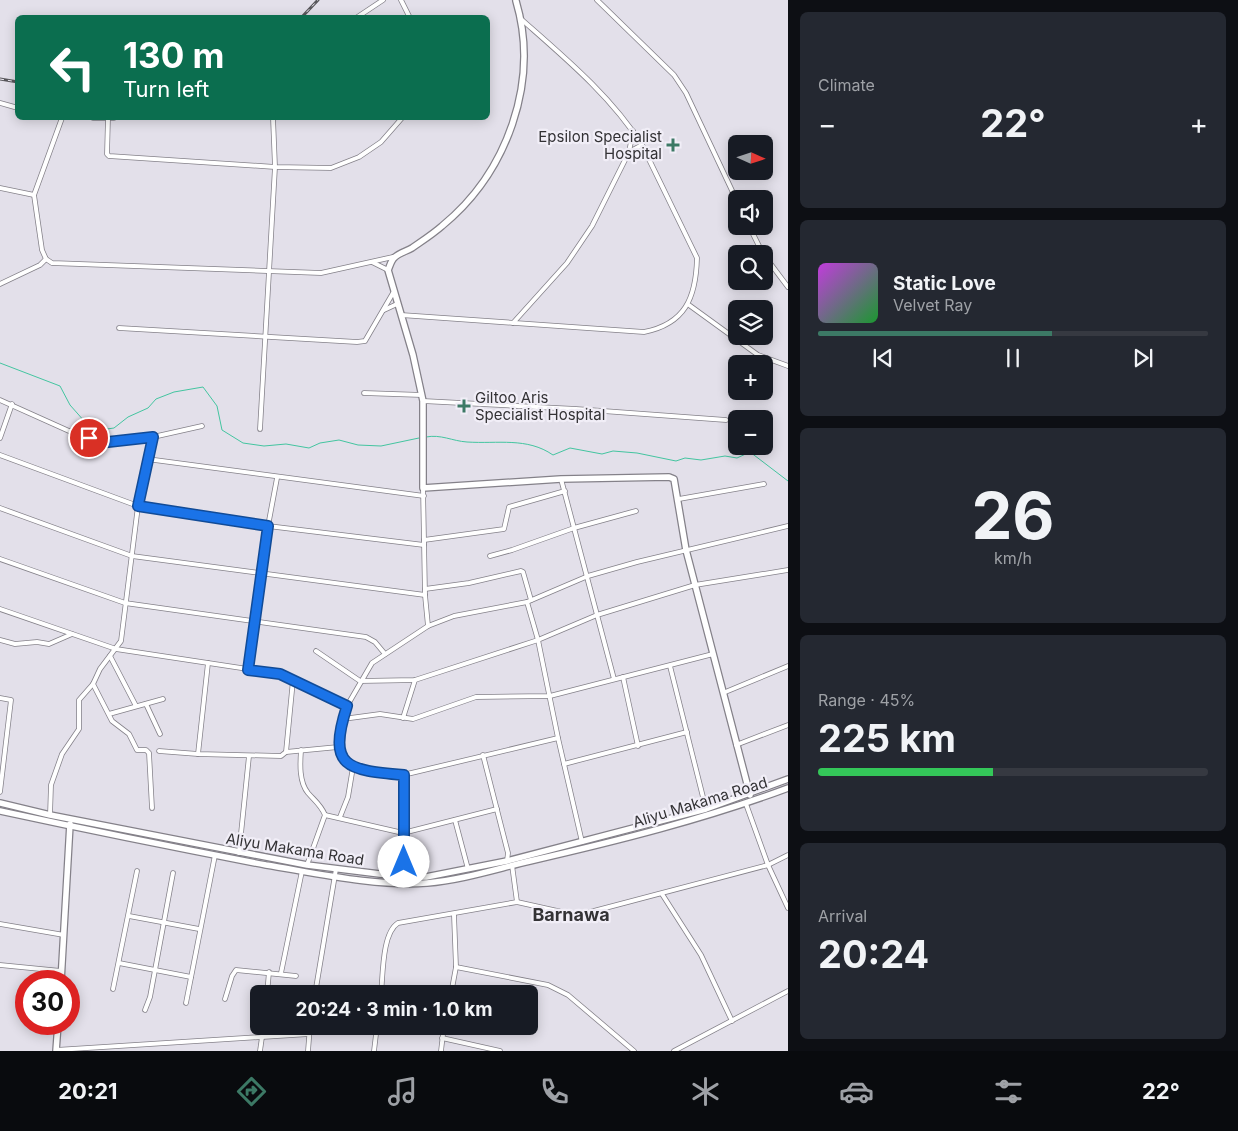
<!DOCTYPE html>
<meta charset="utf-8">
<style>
:root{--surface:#171b24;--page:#242831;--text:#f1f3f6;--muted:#9ea1a6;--line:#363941;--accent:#3c7965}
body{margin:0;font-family:Inter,sans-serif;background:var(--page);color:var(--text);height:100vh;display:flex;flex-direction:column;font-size:19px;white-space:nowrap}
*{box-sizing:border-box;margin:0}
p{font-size:16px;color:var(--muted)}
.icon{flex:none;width:28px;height:28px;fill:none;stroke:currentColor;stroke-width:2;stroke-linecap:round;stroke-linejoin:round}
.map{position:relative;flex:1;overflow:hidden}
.drawer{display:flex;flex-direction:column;gap:12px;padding:12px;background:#0d0f14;width:450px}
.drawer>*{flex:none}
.banner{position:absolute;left:15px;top:15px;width:475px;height:105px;border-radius:8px;box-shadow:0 2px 12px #0003;background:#0b6e4f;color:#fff;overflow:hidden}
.needle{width:32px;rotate:93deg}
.controls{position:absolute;left:728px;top:135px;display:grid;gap:10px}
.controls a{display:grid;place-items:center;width:45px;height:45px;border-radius:8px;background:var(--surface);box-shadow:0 2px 12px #0003;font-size:25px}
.speed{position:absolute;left:15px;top:970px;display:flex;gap:10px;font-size:25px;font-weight:700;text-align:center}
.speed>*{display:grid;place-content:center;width:65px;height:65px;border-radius:50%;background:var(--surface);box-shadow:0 2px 12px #0003;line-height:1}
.speed .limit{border:8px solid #d22;background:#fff;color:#111}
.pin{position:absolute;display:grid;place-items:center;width:42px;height:42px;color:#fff;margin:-21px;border:2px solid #fff;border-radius:50%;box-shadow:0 1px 5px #0007}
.me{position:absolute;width:55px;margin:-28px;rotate:0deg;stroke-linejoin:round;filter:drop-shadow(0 0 4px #0008)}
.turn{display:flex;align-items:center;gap:18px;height:105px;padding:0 25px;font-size:22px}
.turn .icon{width:65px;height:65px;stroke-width:2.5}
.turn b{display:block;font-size:35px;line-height:42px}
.big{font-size:38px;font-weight:700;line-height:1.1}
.drawer .widget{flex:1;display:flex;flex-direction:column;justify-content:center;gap:8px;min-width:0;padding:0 18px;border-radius:8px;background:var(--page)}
.drawer .dial{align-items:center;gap:0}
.dial b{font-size:65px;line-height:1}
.song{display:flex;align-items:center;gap:15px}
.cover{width:60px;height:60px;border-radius:8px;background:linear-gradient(135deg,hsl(290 70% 55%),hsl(130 70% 35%))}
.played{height:5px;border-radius:2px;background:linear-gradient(90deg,var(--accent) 60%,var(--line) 60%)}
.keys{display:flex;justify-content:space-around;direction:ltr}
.heat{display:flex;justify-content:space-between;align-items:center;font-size:28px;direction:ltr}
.charge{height:8px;border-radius:4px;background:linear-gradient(90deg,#34c759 45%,var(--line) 0)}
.trip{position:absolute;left:250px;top:985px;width:288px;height:50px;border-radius:8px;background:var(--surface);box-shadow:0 2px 12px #0003;font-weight:700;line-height:50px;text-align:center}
.tabs{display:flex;height:80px;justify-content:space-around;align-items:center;background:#090b0e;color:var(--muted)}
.tabs .icon{width:35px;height:35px}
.tabs .current{color:var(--accent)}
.tabs b{font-size:22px;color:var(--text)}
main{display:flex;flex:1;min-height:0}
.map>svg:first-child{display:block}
</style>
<main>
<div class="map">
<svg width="788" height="1051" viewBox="0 0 788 1051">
<rect width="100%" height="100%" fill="#e3e0ea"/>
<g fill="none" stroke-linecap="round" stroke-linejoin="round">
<g stroke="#44c5a0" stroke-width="1">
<polyline points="0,363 60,386 70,405 93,431 114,428 128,417 148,408 156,399 174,392 203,387 217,406 222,430 243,443 264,446 286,444 309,448 320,443 339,440 358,445 381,446 419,438"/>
<path d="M426 437C441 434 452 441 467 442 498 444 527 437 553 455L570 448 602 454 613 451 637 453 676 461 685 458 701 460 725 456 737 458 750 452 788 481"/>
</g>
<defs>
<g id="street">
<polyline points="401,0 410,18"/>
<polyline points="597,0 674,75 686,93 736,199"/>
<polyline points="356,18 383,0"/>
<polyline points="0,103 18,108"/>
<polyline points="62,118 34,195 42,250 46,259 52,263 321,273 393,257"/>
<polyline points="93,118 114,118"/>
<polyline points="108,118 107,154 109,156 275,167 331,168 359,157 381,142 402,118"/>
<polyline points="629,152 642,145"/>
<polyline points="0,188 34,195"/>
<polyline points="749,226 763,254"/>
<polyline points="764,255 788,287"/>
<polyline points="372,262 388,270"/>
<polyline points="0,284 40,265 46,259"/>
<polyline points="689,305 758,355 788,366"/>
<polyline points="384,310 397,304"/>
<path d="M401 315 644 332C685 324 696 298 697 258L642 145C611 96 564 57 521 19"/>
<polyline points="513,323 567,263 592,226 629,152 633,131"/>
<polyline points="119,328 357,342 365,341 393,293"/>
<polyline points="364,393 422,395"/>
<polyline points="0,400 69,431 108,442 153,437 202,426"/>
<polyline points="423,401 576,409 726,420"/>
<polyline points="260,429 275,167 273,118"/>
<polyline points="0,438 12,404"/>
<polyline points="0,455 138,506 268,526 424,545"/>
<polyline points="147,459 424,496"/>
<polyline points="561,479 614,679"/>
<polyline points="423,488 425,595 428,626"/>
<polyline points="679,499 764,484"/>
<polyline points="0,508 132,556 425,595"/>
<polyline points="424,540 504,529 509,507 565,491"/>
<polyline points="490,556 512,550 574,528 636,511"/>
<polyline points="0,559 125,603 366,637 375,642 385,654"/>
<polyline points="425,589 469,583 521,571 523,572 531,600"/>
<polyline points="527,602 538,640 558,738 582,842"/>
<polyline points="0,609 116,649 280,674 347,706"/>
<polyline points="0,640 15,644 37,642 49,644 72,634"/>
<polyline points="316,651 360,681 415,680 538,640 597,615 695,585 788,570"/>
<polyline points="110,656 136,706"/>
<polyline points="670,666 706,809"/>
<polyline points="249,670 268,526 277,478"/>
<polyline points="623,677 638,746"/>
<polyline points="93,684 112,721 129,734 137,750 146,750 149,753 152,808"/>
<polyline points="723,693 788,666"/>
<polyline points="0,698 11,700 0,792"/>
<polyline points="146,704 160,734"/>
<polyline points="109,714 163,699"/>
<polyline points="403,718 415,680"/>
<polyline points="343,719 380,714 413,719 476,697 550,696 713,654"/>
<polyline points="558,738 403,775 353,767 343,757 338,747 342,724 347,706 372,663 428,626 454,616 527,602 588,576 637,562 788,526"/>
<polyline points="736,745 788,725"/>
<path d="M301 750C300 764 299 782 308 793 315 801 321 805 325 815"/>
<polyline points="159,751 198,754 281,756 286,752 293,680"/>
<polyline points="286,752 338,747"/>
<polyline points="198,754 208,663"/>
<polyline points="483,755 508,853 507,861"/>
<polyline points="564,764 687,732"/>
<polyline points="403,775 404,877"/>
<polyline points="746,804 768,865 788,908"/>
<polyline points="50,815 51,785 62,754 79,729 79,700 93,684 100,669 121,641 138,506 153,437"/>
<polyline points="325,815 403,833 497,809"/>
<polyline points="340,817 348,797 353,767"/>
<polyline points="455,820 468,869"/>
<polyline points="239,853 249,756"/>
<polyline points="307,865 325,815"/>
<polyline points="512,865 517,902"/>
<polyline points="662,894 701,955 732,1021"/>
<polyline points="129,916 199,929"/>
<polyline points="0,924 64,935"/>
<polyline points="119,963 191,977"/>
<polyline points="0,965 61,971"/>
<polyline points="456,967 548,985 568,995 634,1051"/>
<polyline points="281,973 302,871"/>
<polyline points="113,989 137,871"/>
<polyline points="267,994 269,972"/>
<polyline points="315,994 336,869"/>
<path d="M381 994C383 975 382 933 398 923L517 902 571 914 590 912 768 865 788 855"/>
<polyline points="451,994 456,967 454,915"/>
<polyline points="225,999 232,976 236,970 296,976"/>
<polyline points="186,1003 215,855"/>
<polyline points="145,1010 150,997 173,873"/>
<polyline points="442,1038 500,1051"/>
<polyline points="56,1050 309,1034"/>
<polyline points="260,1051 262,1037"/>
<polyline points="308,1051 310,1026"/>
<polyline points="374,1051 377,1026"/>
<polyline points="441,1051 444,1026"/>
<polyline points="674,1051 788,991"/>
</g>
<g id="secondary">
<path d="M516 1C540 82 507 173 442 226 433 234 422 241 412 248 407 251 399 253 395 257 391 260 390 266 388 270L413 355 423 401V488L561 479 669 477 674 479 686 550 750 795"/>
<polyline points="0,803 50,815 307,865 404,877 426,877 507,861 706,809 788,779"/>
<path d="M0 811C88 830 177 848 266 865 315 873 378 887 427 883 462 880 496 869 530 861 617 841 705 819 788 788"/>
<polyline points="61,981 70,824"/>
<polyline points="56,1051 58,1024"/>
</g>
</defs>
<use href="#street" stroke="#848189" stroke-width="5.5"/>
<use href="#secondary" stroke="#848189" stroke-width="8"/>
<use href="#street" stroke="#fff" stroke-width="4"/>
<use href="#secondary" stroke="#fff" stroke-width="5.5"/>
<defs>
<g id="rail">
<polyline points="301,18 318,0"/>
<polyline points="0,79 18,82"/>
</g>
</defs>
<use href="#rail" stroke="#58575b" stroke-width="3"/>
<use href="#rail" stroke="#f1eef7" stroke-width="1" stroke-dasharray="4" stroke-linecap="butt"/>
</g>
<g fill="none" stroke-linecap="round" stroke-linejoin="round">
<defs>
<path id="route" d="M89 438 108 442 153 437 138 506 268 526 248 670 280 674 347 706C327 768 347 770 404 775V862"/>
</defs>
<use href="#route" stroke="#114b97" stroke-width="12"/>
<use href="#route" stroke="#1a73e8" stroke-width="9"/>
</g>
<g fill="#3c7965" stroke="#f1eef7" stroke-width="2">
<path d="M670.5 137.5h5v5h5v5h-5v5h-5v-5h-5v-5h5z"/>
<path d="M461.5 398.5h5v5h5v5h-5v5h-5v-5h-5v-5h5z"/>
</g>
<g text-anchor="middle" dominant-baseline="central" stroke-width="4.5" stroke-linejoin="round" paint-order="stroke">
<g font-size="15" fill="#333235" stroke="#f1eef7" text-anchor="end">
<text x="662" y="136">Epsilon Specialist<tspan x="662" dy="17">Hospital</tspan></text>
<text x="475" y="397" text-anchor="start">Giltoo Aris<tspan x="475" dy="17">Specialist Hospital</tspan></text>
</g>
<g font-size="15" fill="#333235" stroke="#f1eef7">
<text transform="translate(700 802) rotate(-17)">Aliyu Makama Road</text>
<text transform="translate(295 849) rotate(9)">Aliyu Makama Road</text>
</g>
<g font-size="18" font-weight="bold" fill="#333235" stroke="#f1eef7">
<text x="571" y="914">Barnawa</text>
</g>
</g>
</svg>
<div class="controls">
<a><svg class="needle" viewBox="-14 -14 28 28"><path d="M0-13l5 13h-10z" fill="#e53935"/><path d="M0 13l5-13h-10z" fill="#9ea1a6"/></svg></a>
<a><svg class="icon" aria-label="sound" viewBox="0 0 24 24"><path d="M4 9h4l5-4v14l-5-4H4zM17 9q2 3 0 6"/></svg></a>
<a><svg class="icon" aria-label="search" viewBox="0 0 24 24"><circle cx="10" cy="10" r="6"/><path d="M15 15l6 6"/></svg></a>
<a><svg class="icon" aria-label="layers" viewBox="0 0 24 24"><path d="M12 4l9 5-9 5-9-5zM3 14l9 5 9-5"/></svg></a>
<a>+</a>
<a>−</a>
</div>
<div class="speed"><div class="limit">30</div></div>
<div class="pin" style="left:89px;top:438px;background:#d93025"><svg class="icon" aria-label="arrive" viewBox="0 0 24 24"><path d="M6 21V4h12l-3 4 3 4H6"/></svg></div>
<svg class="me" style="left:404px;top:862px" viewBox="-20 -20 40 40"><circle r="19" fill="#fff"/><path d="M0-13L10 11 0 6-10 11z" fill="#1a73e8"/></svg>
<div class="trip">20:24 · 3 min · 1.0 km</div>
<div class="banner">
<div class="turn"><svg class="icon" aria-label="left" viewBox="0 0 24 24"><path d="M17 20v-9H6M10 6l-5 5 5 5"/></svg><div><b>130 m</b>Turn left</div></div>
</div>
</div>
<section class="drawer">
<div class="widget"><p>Climate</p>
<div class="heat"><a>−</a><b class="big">22°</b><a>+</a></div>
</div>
<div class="widget">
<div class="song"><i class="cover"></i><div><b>Static Love</b><p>Velvet Ray</p></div></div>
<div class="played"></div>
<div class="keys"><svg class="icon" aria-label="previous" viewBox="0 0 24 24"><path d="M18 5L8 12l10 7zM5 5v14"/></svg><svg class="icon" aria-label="pause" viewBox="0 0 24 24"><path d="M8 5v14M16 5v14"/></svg><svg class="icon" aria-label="next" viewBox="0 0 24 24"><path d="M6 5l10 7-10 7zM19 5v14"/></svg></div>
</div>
<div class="widget dial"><b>26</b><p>km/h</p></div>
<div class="widget"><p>Range · 45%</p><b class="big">225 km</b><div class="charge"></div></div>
<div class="widget"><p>Arrival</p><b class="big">20:24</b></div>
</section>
</main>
<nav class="tabs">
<b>20:21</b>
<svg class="icon current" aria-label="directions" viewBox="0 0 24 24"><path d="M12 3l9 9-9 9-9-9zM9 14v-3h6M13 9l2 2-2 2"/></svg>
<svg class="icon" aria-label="music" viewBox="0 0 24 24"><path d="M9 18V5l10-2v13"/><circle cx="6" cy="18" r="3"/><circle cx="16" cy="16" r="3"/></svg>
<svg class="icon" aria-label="phone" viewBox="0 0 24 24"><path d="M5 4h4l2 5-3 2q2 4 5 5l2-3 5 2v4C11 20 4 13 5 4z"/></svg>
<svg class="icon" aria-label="climate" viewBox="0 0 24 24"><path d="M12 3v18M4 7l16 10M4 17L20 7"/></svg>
<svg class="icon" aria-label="car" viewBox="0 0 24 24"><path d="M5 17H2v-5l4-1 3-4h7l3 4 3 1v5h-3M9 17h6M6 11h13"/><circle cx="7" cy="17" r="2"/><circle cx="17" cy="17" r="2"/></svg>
<svg class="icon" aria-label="filters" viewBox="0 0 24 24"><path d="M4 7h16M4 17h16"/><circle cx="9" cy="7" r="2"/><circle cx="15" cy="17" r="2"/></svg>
<b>22°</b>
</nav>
